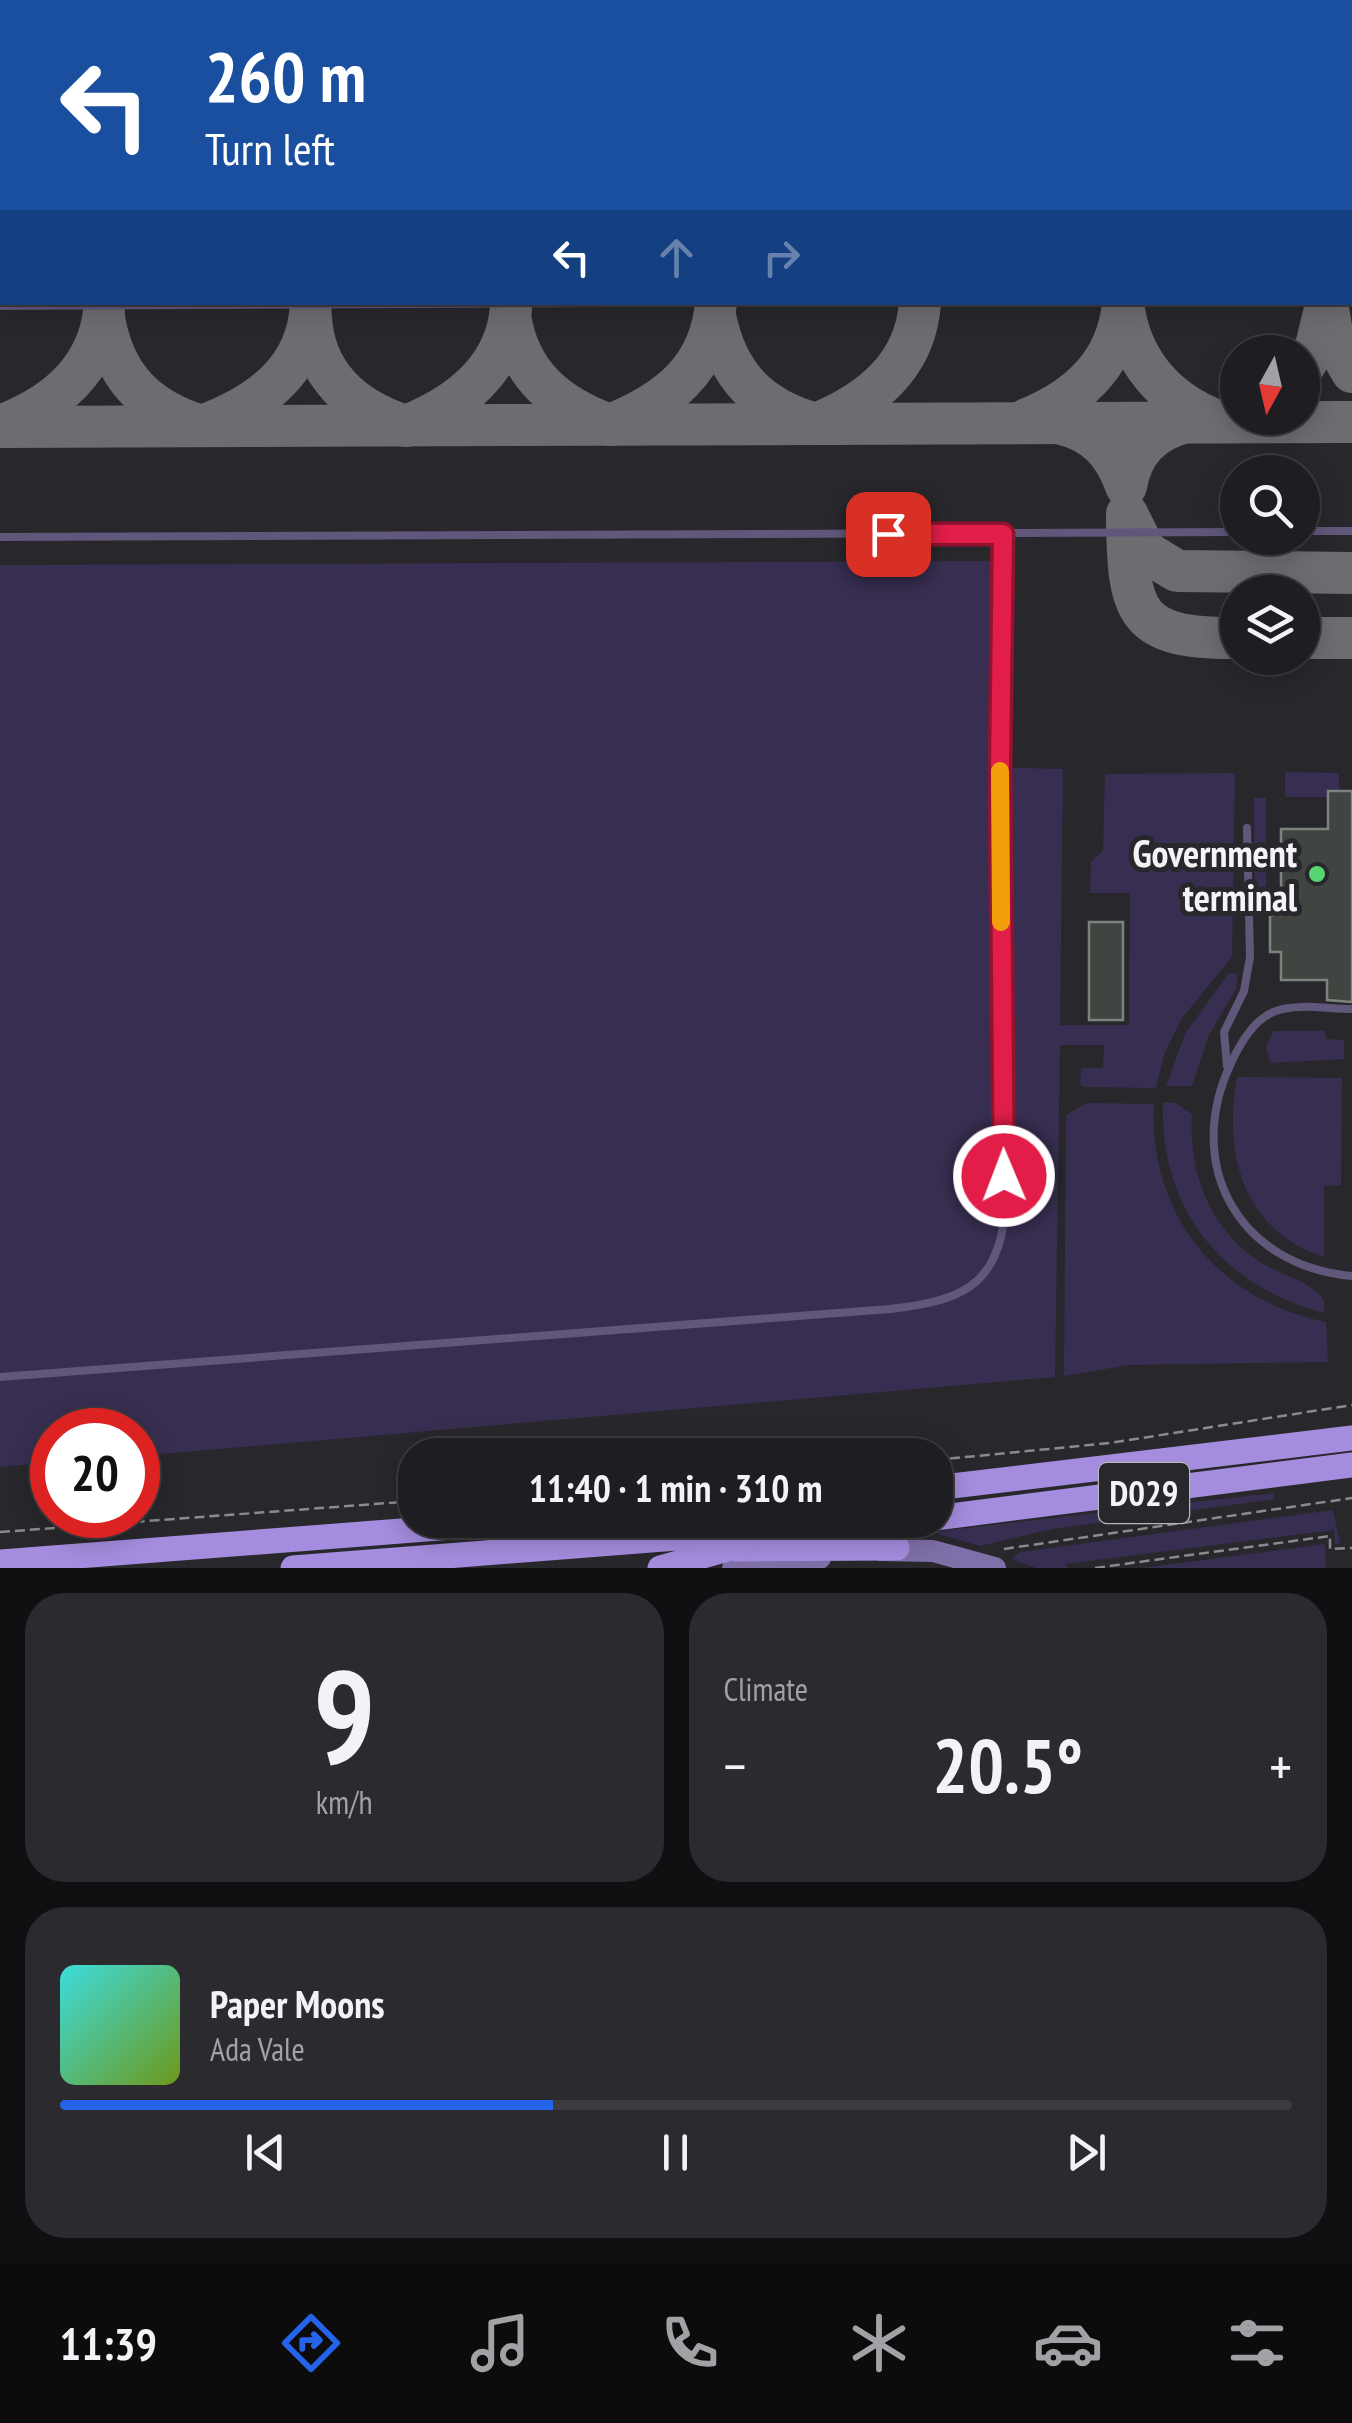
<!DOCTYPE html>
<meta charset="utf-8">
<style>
:root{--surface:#1e1d21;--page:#2b2a2e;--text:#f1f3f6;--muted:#a1a2a5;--line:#3c3b3f;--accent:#2563eb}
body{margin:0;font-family:"PT Sans Narrow",sans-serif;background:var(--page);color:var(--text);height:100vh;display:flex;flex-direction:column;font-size:38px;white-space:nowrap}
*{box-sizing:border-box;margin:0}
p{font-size:32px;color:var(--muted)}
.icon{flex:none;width:55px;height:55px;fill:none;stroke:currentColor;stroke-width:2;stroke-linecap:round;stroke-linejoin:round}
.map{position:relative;height:1568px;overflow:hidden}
.details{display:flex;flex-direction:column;gap:25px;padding:25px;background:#101012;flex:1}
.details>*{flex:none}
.top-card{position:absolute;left:0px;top:0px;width:1352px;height:305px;box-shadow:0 5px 25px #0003,0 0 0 2px var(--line);background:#1a4fa0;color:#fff;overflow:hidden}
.needle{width:65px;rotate:188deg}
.controls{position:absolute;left:1220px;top:335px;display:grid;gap:20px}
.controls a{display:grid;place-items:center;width:100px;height:100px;border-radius:50%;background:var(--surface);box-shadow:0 5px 25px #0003,0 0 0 2px var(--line);font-size:50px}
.speed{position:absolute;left:30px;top:1408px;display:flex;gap:20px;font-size:50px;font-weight:700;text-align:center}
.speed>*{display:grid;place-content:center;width:130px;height:130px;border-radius:50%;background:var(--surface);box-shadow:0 5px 25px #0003,0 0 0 2px var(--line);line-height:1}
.speed .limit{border:15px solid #d22;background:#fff;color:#111}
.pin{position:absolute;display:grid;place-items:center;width:85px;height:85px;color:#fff;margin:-42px;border-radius:20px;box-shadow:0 5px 15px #0006}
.me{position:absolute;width:110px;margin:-55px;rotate:359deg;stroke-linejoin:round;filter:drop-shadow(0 0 8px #0008)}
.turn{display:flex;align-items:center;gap:35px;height:210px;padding:0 40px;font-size:45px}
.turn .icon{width:130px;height:130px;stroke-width:2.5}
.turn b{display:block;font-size:70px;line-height:85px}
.lanes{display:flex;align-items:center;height:95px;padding:0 40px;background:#0003;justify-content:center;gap:50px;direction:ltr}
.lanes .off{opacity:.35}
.big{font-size:75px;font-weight:600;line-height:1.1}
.details .widget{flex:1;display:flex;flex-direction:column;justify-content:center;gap:15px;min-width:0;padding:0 35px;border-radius:40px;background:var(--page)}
.details .dial{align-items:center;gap:0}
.dial b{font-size:130px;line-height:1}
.song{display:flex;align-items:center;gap:30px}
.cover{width:120px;height:120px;border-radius:15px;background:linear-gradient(135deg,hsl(180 70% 55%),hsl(80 70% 35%))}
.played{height:10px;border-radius:5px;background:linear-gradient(90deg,var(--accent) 40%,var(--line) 40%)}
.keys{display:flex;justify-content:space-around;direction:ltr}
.heat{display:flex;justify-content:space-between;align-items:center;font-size:55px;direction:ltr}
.details .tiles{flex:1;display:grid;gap:25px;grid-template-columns:1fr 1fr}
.widget:last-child{grid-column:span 2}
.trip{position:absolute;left:398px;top:1438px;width:555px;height:100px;border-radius:40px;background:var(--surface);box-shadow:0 5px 25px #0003,0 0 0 2px var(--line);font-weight:600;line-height:100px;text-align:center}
.menu{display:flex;height:160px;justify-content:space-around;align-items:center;background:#0c0c0d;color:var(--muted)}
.menu .icon{width:70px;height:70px}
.menu .current{color:var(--accent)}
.menu b{font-size:45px;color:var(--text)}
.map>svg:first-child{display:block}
</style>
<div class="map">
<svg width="1352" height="1568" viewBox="0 0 1352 1568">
<rect width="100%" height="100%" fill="#28272c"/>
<g fill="#382e51">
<polygon points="992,561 989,767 1063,769 1060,1025 1129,1025 1130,893 1090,893 1091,862 1103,851 1105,774 1235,773 1232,957 1182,1018 1165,1052 1156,1088 1084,1087 1080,1084 1081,1068 1103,1068 1104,1045 1060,1045 1055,1377 138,1456 138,1430 52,1430 52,1462 0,1467 0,565"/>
<polygon points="1285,772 1339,773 1339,791 1328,791 1328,797 1285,797"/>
<polygon points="1254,798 1266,798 1266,910 1255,910"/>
<polygon points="1229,973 1238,974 1236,989 1208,1037 1192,1086 1166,1086 1185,1034"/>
<polygon points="1273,1031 1325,1031 1326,1039 1344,1040 1344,1059 1270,1063 1266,1047"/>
<path d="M1237 1077 1342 1078 1341 1185 1324 1186V1257C1243 1231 1223 1154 1237 1077Z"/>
<path d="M1163 1102 1176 1103 1192 1114C1188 1174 1211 1233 1265 1265 1286 1277 1309 1280 1324 1300V1313C1222 1286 1159 1209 1163 1102Z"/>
<path d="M1087 1103 1154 1104C1148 1214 1219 1301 1326 1322L1328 1362 1129 1365 1064 1376 1066 1115Z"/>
<polygon points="1274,1493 1275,1499 1052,1529 980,1546 931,1532"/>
<polygon points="1333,1510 1340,1544 1335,1544 1334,1530 1065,1564 1069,1568 1036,1568 1012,1559 1020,1552"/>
<polygon points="1325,1544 1326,1568 1142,1568"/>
</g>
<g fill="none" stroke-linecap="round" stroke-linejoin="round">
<g stroke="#6e6c71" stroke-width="42">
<polyline points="118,0 119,2"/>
<polyline points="325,0 326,2"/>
<polyline points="525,0 526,2"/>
<polyline points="730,0 731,2"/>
<polyline points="934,0 935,2"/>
<polyline points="1138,0 1138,2"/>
<polyline points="1341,0 1342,2"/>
<polyline points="85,2 86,0"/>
<polyline points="291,2 292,0"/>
<polyline points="491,2 492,0"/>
<polyline points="697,2 697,0"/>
<polyline points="900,2 900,0"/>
<polyline points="1102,2 1103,0"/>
<polyline points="1306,2 1307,0"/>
<path d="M1123 302C1129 360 1165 401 1218 421"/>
<polyline points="1327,302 1333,339 1352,372"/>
<path d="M510 316C519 375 557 406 610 425 667 402 711 369 716 302"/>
<path d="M715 316C727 375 758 408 816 424 870 402 916 366 920 302"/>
<path d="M311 317C314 375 353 409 406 426 459 405 506 369 511 308"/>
<path d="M104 318C114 376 145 409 202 426 259 405 309 370 311 302"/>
<polyline points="1302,369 1316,346 1326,305"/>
<path d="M1027 419C1079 398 1117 363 1123 304"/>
<path d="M5 424C56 404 97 369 104 312"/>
<path d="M1062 424C1096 432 1115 454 1126 486 1132 451 1152 431 1186 422"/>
<polyline points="0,427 1352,422"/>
<polyline points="1127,514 1146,552 1177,571 1352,573"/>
<path d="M1127 519C1128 615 1136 639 1238 638"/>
<polyline points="1302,638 1352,638"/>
</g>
</g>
<g fill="#414541" stroke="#7d827e" stroke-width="2.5">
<polygon points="1328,791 1352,791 1352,1002 1327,1000 1327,980 1281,980 1281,952 1270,952 1270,915 1281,915 1281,829 1328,829"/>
<rect x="1089" y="922" width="34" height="98"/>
</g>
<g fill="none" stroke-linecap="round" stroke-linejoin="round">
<g stroke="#8b8a8e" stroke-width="2.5" stroke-dasharray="10 5" stroke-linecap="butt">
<polyline points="935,1460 1110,1443 1352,1405"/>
<polyline points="0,1532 415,1501"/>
<polyline points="1004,1549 1352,1498"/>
<polyline points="1095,1568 1330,1536 1330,1549 1352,1548"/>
</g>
<g stroke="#60577b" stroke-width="8">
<polyline points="1350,300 1352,300"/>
<polyline points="0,306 816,302"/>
<polyline points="1302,531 1352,531"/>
<polyline points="0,537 1238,532"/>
<path d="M1352 1009C1329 1009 1297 1003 1276 1011 1255 1018 1241 1042 1232 1061 1182 1164 1238 1266 1352 1276"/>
<polyline points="1227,1066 1224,1032 1244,991 1250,957 1247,828"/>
<path d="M0 1377 890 1309C959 1301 997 1288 1005 1213L1000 769 1003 534"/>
</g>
<g stroke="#8070a9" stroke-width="22">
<polyline points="881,1550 933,1551 995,1568"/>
<polyline points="733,1568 820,1558"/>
</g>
<g stroke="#a48dde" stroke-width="25">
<polyline points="935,1488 1352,1438"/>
<polyline points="935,1518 1352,1465"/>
<polyline points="738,1549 897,1548"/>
<polyline points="0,1562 543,1520"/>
<polyline points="293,1568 908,1520"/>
<polyline points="660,1568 742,1545"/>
</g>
</g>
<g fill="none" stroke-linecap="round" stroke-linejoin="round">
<defs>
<polyline id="route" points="888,534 1003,534 1000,769 1004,1176"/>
</defs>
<use href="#route" stroke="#92132f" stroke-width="25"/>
<use href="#route" stroke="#e11d48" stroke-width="18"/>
<polyline stroke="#f59e0b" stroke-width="18" points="1000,771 1001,922"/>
</g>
<circle fill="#55d671" stroke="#28272c" stroke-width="4" cx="1317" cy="874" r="10"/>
<g text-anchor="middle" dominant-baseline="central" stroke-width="10" stroke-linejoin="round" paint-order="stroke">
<rect fill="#28272c" stroke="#b7b6b9" stroke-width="2.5" x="1099" y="1463" width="90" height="60" rx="8"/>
<g font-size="35" font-weight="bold" fill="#f4f3f6">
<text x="1144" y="1493">D029</text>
</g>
<g font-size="38" font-weight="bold" fill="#f4f3f6" stroke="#28272c" text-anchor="end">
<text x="1297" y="852">Government<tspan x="1297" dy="44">terminal</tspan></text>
</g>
</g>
</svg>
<div class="controls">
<a><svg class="needle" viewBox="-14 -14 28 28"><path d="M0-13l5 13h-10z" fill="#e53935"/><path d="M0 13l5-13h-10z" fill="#a1a2a5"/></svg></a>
<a><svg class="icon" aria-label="search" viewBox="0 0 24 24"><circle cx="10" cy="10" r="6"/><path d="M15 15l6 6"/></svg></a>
<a><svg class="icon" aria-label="layers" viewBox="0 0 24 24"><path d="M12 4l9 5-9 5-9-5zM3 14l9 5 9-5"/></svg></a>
</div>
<div class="speed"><div class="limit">20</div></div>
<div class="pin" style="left:888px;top:534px;background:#d93025"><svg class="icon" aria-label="arrive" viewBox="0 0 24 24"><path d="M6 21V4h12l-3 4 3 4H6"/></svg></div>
<svg class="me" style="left:1004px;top:1176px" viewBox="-20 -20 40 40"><circle r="17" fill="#e11d48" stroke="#fff" stroke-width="3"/><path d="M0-11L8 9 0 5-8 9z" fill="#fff"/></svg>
<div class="trip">11:40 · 1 min · 310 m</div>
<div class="top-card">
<div class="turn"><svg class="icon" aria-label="left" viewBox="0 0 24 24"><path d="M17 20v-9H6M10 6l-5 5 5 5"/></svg><div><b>260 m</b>Turn left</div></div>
<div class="lanes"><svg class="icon" aria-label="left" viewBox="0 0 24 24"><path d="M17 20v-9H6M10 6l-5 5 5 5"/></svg><svg class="icon off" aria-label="ahead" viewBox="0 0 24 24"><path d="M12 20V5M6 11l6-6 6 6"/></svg><svg class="icon off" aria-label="right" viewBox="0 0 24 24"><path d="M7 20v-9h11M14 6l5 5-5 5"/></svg></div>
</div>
</div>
<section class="details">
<div class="tiles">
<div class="widget dial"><b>9</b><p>km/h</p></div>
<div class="widget"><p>Climate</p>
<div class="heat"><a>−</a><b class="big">20.5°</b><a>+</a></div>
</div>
<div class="widget">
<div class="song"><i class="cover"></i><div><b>Paper Moons</b><p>Ada Vale</p></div></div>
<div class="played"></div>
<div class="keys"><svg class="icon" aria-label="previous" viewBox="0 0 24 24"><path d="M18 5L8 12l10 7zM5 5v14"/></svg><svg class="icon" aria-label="pause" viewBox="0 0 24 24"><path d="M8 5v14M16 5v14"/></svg><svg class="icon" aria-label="next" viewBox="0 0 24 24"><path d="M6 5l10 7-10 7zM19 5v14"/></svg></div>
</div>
</div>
</section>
<nav class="menu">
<b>11:39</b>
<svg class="icon current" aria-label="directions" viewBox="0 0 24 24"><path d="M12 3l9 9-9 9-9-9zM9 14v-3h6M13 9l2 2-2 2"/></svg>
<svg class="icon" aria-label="music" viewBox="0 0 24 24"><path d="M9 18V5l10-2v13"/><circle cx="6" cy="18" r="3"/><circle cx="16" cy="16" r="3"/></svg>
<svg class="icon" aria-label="phone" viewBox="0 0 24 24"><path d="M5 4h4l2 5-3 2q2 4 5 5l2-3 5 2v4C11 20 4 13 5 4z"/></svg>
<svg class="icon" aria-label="climate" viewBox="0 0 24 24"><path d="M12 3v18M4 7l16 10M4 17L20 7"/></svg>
<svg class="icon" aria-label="car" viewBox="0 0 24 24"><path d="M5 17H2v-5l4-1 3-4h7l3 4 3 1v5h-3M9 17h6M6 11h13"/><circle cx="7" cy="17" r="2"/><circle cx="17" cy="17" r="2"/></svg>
<svg class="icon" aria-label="filters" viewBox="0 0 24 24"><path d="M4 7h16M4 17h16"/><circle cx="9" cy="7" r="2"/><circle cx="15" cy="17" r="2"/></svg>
</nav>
